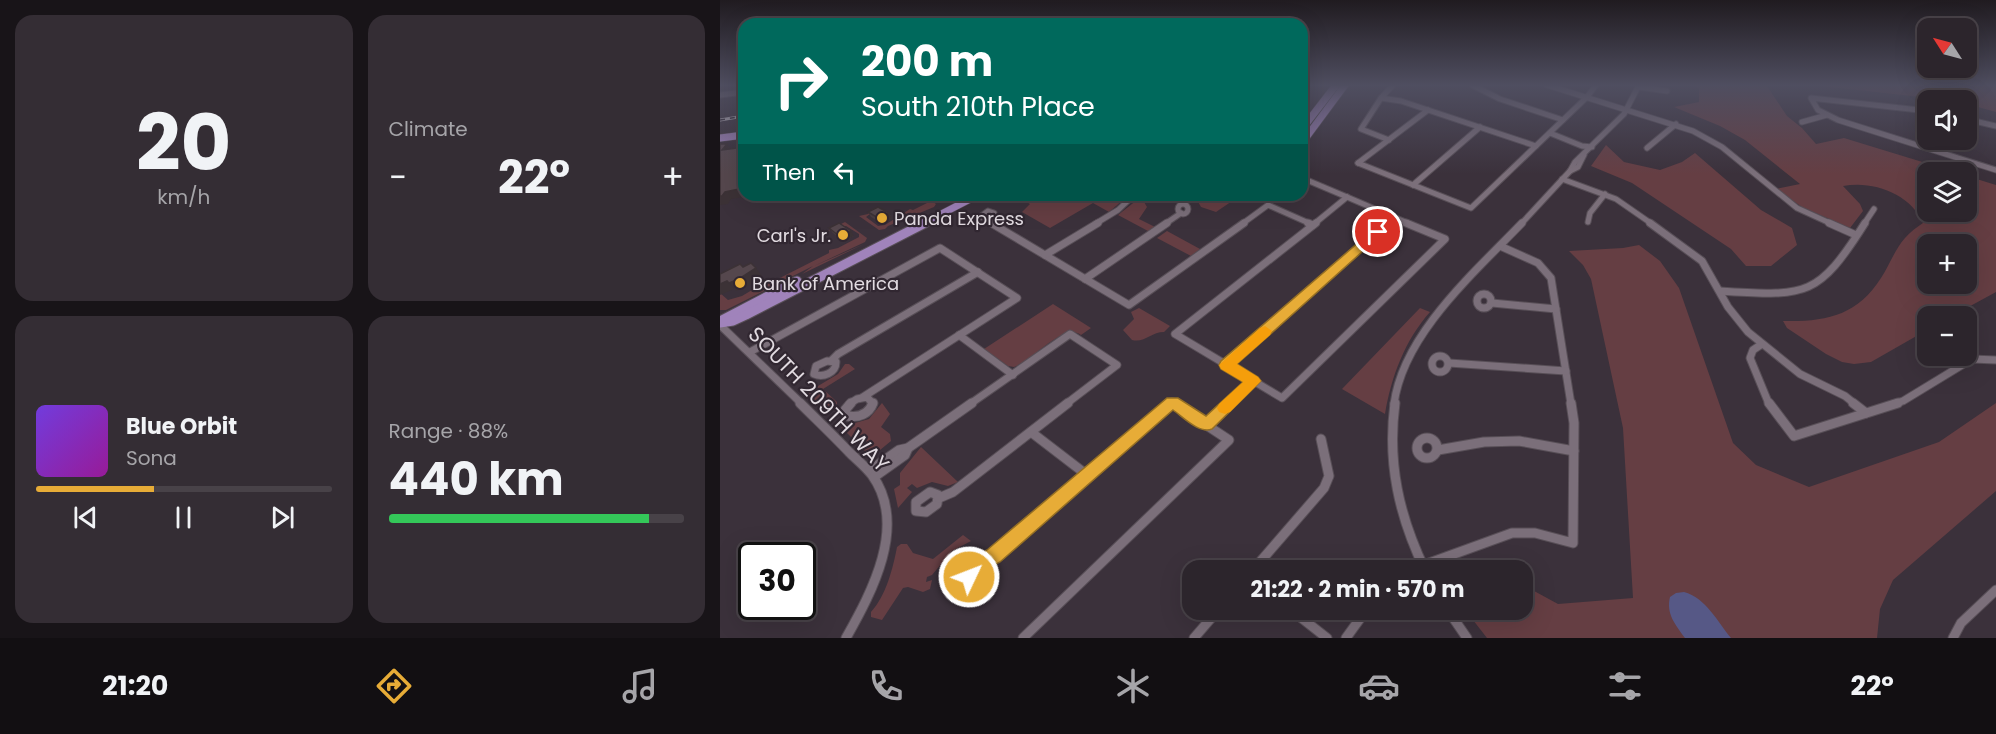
<!DOCTYPE html>
<meta charset="utf-8">
<style>
:root{--surface:#2c252c;--page:#342d34;--text:#f1f3f6;--muted:#a6a5a9;--line:#484248;--accent:#e7ac37}
body{margin:0;font-family:Poppins,sans-serif;background:var(--page);color:var(--text);height:100vh;display:flex;flex-direction:column;font-size:22px;white-space:nowrap}
*{box-sizing:border-box;margin:0}
p{font-size:20px;color:var(--muted)}
.icon{flex:none;width:33px;height:33px;fill:none;stroke:currentColor;stroke-width:2;stroke-linecap:round;stroke-linejoin:round}
.map{position:relative;flex:1;overflow:hidden}
.sheet{display:flex;flex-direction:column;gap:15px;padding:15px;background:#181418;width:720px}
.sheet>*{flex:none}
.banner{position:absolute;left:18px;top:18px;width:570px;height:183px;border-radius:18px;box-shadow:0 6px 24px #0002,0 0 0 2px var(--line);background:#00695c;color:#fff;overflow:hidden}
.needle{width:39px;rotate:306deg}
.controls{position:absolute;left:1197px;top:18px;display:grid;gap:12px}
.controls a{display:grid;place-items:center;width:60px;height:60px;border-radius:12px;background:var(--surface);box-shadow:0 6px 24px #0002,0 0 0 2px var(--line);font-size:30px}
.speed{position:absolute;left:18px;top:542px;display:flex;gap:12px;font-size:30px;font-weight:700;text-align:center}
.speed>*{display:grid;place-content:center;width:78px;height:78px;border-radius:50%;background:var(--surface);box-shadow:0 6px 24px #0002,0 0 0 2px var(--line);line-height:1}
.speed .limit{border:3px solid #111;border-radius:9px;background:#fff;color:#111}
.pin{position:absolute;display:grid;place-items:center;width:51px;height:51px;color:#fff;margin:-26px;border:3px solid #fff;border-radius:50%;box-shadow:0 2px 6px #0007}
.me{position:absolute;width:66px;margin:-33px;rotate:47deg;stroke-linejoin:round;filter:drop-shadow(0 0 4px #0008)}
.turn{display:flex;align-items:center;gap:21px;height:126px;padding:0 24px;font-size:27px}
.turn .icon{width:78px;height:78px;stroke-width:2.5}
.turn b{display:block;font-size:42px;line-height:51px}
.then{display:flex;align-items:center;height:57px;padding:0 24px;background:#0003;gap:12px;font-size:22px}
.big{font-size:45px;font-weight:700;line-height:1.1}
.sheet .widget{flex:1;display:flex;flex-direction:column;justify-content:center;gap:9px;min-width:0;padding:0 21px;border-radius:18px;background:var(--page)}
.sheet .dial{align-items:center;gap:0}
.dial b{font-size:78px;line-height:1}
.song{display:flex;align-items:center;gap:18px}
.cover{width:72px;height:72px;border-radius:9px;background:linear-gradient(135deg,hsl(260 70% 55%),hsl(300 70% 35%))}
.played{height:6px;border-radius:3px;background:linear-gradient(90deg,var(--accent) 40%,var(--line) 40%)}
.keys{display:flex;justify-content:space-around;direction:ltr}
.heat{display:flex;justify-content:space-between;align-items:center;font-size:33px;direction:ltr}
.charge{height:9px;border-radius:4px;background:linear-gradient(90deg,#34c759 88%,var(--line) 0)}
.sheet .tiles{flex:1;display:grid;gap:15px;grid-template-columns:repeat(2,1fr)}
.trip{position:absolute;left:462px;top:560px;width:351px;height:60px;border-radius:18px;background:var(--surface);box-shadow:0 6px 24px #0002,0 0 0 2px var(--line);font-weight:700;line-height:60px;text-align:center}
.tabs{display:flex;height:96px;justify-content:space-around;align-items:center;background:#120f12;color:var(--muted)}
.tabs .icon{width:42px;height:42px}
.tabs .on{color:var(--accent)}
.tabs b{font-size:27px;color:var(--text)}
main{display:flex;flex:1;min-height:0}
.map>svg:first-child{display:block}
</style>
<main>
<section class="sheet">
<div class="tiles">
<div class="widget dial"><b>20</b><p>km/h</p></div>
<div class="widget"><p>Climate</p>
<div class="heat"><a>−</a><b class="big">22°</b><a>+</a></div>
</div>
<div class="widget">
<div class="song"><i class="cover"></i><div><b>Blue Orbit</b><p>Sona</p></div></div>
<div class="played"></div>
<div class="keys"><svg class="icon" aria-label="previous" viewBox="0 0 24 24"><path d="M18 5L8 12l10 7zM5 5v14"/></svg><svg class="icon" aria-label="pause" viewBox="0 0 24 24"><path d="M8 5v14M16 5v14"/></svg><svg class="icon" aria-label="next" viewBox="0 0 24 24"><path d="M6 5l10 7-10 7zM19 5v14"/></svg></div>
</div>
<div class="widget"><p>Range · 88%</p><b class="big">440 km</b><div class="charge"></div></div>
</div>
</section>
<div class="map">
<svg width="1276" height="638" viewBox="0 0 1276 638">
<rect width="100%" height="100%" fill="#3b313b"/>
<g fill="#653e43" fill-rule="evenodd">
<path d="M972 85H1050L1047 86 1067 116 1082 128 1096 144 1124 138 1235 172H1208V212H1246L1247 176 1276 185V292L1232 316H1208L1207 330 1151 362 1134 364 1122 362 1106 354 1067 328 1063 321C1105 322 1137 316 1161 278 1169 266 1175 249 1185 238 1190 232 1197 227 1203 223 1191 194 1153 180 1123 186L1140 204 1143 211 1130 228 1082 207 1056 189 1080 184 1025 140 1000 126 954 107 979 102V88ZM1208 244H1246V284H1208Z"/>
<polygon points="1092,85 1276,85 1276,112 1247,104 1246,100 1228,100"/>
<polygon points="886,145 904,162 940,170 962,162 975,153 1041,210 1072,228 1077,245 1051,266 1026,266 1011,249 912,183 871,166"/>
<polygon points="201,195 203,195 216,204 214,207 168,226 165,229 159,230 139,216 148,214 153,209 155,210 146,217 158,226 165,225 190,209 193,210 207,203 204,201 208,199"/>
<polygon points="294,195 365,195 378,199 403,200 389,212 373,203 330,228 302,212 310,204"/>
<polygon points="493,195 521,195 496,212 481,207 476,198"/>
<polygon points="417,200 424,202 427,207 419,219 435,227 428,231 398,215"/>
<polygon points="125,222 147,238 145,242 94,266 144,244 82,274 93,266 57,284 56,283 54,286 6,310 0,310 0,293 8,300 22,296 50,279 54,281 109,253 109,250 118,248 139,237 139,234 126,226 107,231"/>
<polygon points="447,231 480,249 471,256 437,238"/>
<polygon points="919,245 940,261 959,288 1013,443 1036,465 1089,487 1219,442 1276,403 1276,491 1173,580 1160,609 1157,638 767,638 746,611 752,609 802,609 803,587 805,586 838,604 913,598 903,428 871,279 863,265 849,251 903,248"/>
<path d="M333 304 371 328 361 335C344 322 312 361 294 367L288 366 264 349Z"/>
<path d="M419 308 450 326 444 332C431 332 425 343 412 340L403 330 414 319 411 312Z"/>
<path d="M700 308 710 312C685 340 671 377 665 414L622 389Z"/>
<path d="M125 364H129L135 369 103 389 117 402V404C103 412 97 404 87 395L88 392 118 374Z"/>
<polygon points="162,403 170,414 161,427 170,434 171,441 160,450 145,451 121,427 149,419"/>
<polygon points="201,447 238,482 228,486 212,482 197,488 192,484 187,488 192,492 178,508 174,489 180,485 180,473"/>
<path d="M243 535 251 541 232 551 212 575 207 577 206 582 212 580 210 589 203 592 188 587 183 588 162 620 151 617V612C166 596 173 568 177 547L181 544H187L193 553 213 559Z"/>
</g>
<path fill="#565886" d="M964 592C986 598 997 621 1011 638H965C955 624 946 614 950 597L956 593Z"/>
<g fill="none" stroke-linecap="round" stroke-linejoin="round">
<defs>
<g id="minor-far2">
<polyline points="752,85 780,99 843,120"/>
<polyline points="827,85 973,131 1002,147 1077,208 1112,224"/>
<polyline points="919,87 947,91"/>
<polyline points="0,95 24,92"/>
<polyline points="661,98 681,101 816,146"/>
<polyline points="1208,111 1091,98 1098,110 1118,120 1276,170"/>
<polyline points="1246,119 1276,126"/>
<polyline points="1082,122 1107,115"/>
<polyline points="830,133 862,146 872,147"/>
<polyline points="669,140 641,129 661,98 673,85"/>
<polyline points="927,148 956,124"/>
<polyline points="638,163 751,208 867,97 876,85"/>
<polyline points="638,163 708,110"/>
<polyline points="850,171 855,162 904,114 919,85"/>
<polyline points="582,178 627,197"/>
<polyline points="842,179 896,199 932,224"/>
<polyline points="693,185 760,127"/>
<polyline points="627,197 690,224"/>
<circle cx="463" cy="209" r="5"/>
<polygon points="268,211 274,213 272,217 260,217"/>
<polyline points="268,218 273,224"/>
<polyline points="868,222 870,213 885,194"/>
<polyline points="375,224 398,210 414,195"/>
<polyline points="445,224 461,213"/>
<polyline points="522,224 548,205 591,224"/>
<polyline points="594,224 627,197"/>
<polyline points="666,224 674,217"/>
<polyline points="801,224 850,171 858,167 864,155"/>
<polyline points="1144,224 1154,209"/>
</g>
<g id="minor-far1">
<polyline points="271,223 409,305 524,223"/>
<polyline points="588,223 593,225"/>
<polyline points="596,223 455,334 562,398 725,239 686,223"/>
<polyline points="930,223 982,261 1008,307 1028,332 1080,374 1125,396 1135,404"/>
<polyline points="1109,223 1136,235"/>
<polyline points="780,246 818,263 831,278 851,404"/>
<polyline points="325,255 378,223"/>
<polyline points="365,279 447,223"/>
<path d="M1000 291C1086 296 1097 299 1145 223"/>
<circle cx="764" cy="301" r="7"/>
<polyline points="772,303 836,309"/>
<polyline points="0,325 82,404"/>
<polyline points="239,335 293,375"/>
<polyline points="1042,344 1033,350 1030,358 1049,404"/>
<polyline points="30,352 220,248 297,298 143,397"/>
<circle cx="720" cy="364" r="8"/>
<path d="M107 361 116 362C116 373 103 378 94 374L96 366Z"/>
<polyline points="111,361 118,354 258,272"/>
<polyline points="729,363 846,371"/>
<polyline points="506,365 668,223"/>
<polyline points="129,404 137,399 147,397 153,404"/>
<polyline points="250,404 350,334 397,365 346,404"/>
<polyline points="449,404 452,402 455,404"/>
<polyline points="509,404 533,381"/>
<path d="M674 404C683 334 755 272 802 223"/>
<polyline points="1173,404 1183,401 1252,359 1276,360"/>
</g>
<g id="minor">
<path d="M80 403C96 419 113 435 129 452 136 459 145 466 152 475 188 525 152 592 126 638"/>
<path d="M131 403 125 410 127 416C139 418 149 414 153 403"/>
<path d="M675 403C667 463 679 516 705 570"/>
<polyline points="1049,403 1074,436 1178,403"/>
<polyline points="1133,403 1146,413"/>
<polyline points="487,425 510,403"/>
<polyline points="311,432 367,475"/>
<circle cx="707" cy="448" r="10"/>
<polyline points="718,450 764,442 799,441 854,451"/>
<polyline points="149,471 179,450 188,448 252,403"/>
<polyline points="154,477 185,455 188,448"/>
<polygon points="210,492 218,495 217,504 206,512 196,511 196,502"/>
<polyline points="219,498 233,492 348,403"/>
<polygon points="244,553 257,556 257,567 244,580 230,579 228,567 233,560"/>
<polyline points="258,564 273,556 451,403"/>
<polyline points="533,570 604,488 609,476 601,439"/>
<polyline points="690,570 792,533 815,533 853,543 854,423 851,403"/>
<polyline points="570,609 607,638"/>
<polyline points="727,609 747,638"/>
<polyline points="303,638 509,440 453,403"/>
<polyline points="474,638 499,609"/>
<polyline points="626,638 647,609"/>
<polyline points="1233,638 1241,623 1276,590"/>
</g>
<g id="major-far1">
<polyline points="582,129 616,85"/>
<polyline points="0,138 24,135"/>
<polyline points="582,143 625,85"/>
<polyline points="393,195 435,197 462,195"/>
<polyline points="202,224 258,195"/>
</g>
<g id="major">
<polyline points="0,321 77,281"/>
<polyline points="0,323 13,321 26,315 205,223"/>
</g>
</defs>
<use href="#minor-far2" stroke="#584f57" stroke-width="7"/>
<use href="#minor-far1" stroke="#584f57" stroke-width="9"/>
<use href="#minor" stroke="#584f57" stroke-width="11"/>
<use href="#major-far1" stroke="#584f57" stroke-width="8"/>
<use href="#major" stroke="#584f57" stroke-width="11"/>
<use href="#minor-far2" stroke="#7b6f7a" stroke-width="5"/>
<use href="#minor-far1" stroke="#7b6f7a" stroke-width="7"/>
<use href="#minor" stroke="#7b6f7a" stroke-width="9"/>
<use href="#major-far1" stroke="#a083bb" stroke-width="7"/>
<use href="#major" stroke="#a083bb" stroke-width="9"/>
<defs>
<polyline id="rail" points="0,120 24,116"/>
</defs>
<use href="#rail" stroke="#c9c1c8" stroke-width="3"/>
<use href="#rail" stroke="#312731" stroke-width="1.5" stroke-dasharray="5" stroke-linecap="butt"/>
</g>
<g fill="#493d42">
<polygon points="148,212 169,213 172,218 161,223 151,217"/>
<polygon points="109,228 134,236 123,241 113,233"/>
</g>
<g fill="#3c3236">
<polygon points="7,144 12,151 2,150"/>
<polygon points="24,180 24,195 26,195 24,197 11,199 8,204 0,205 0,196 5,192"/>
<polygon points="169,213 172,218 161,223 158,218"/>
<polygon points="131,231 134,236 123,241 119,236"/>
<polygon points="36,268 42,276 26,287 16,291 9,283"/>
<polygon points="7,281 14,289 0,295 0,284"/>
</g>
<g fill="#55474d" stroke="#3c3236" stroke-width="1.5">
<polygon points="0,144 7,144 2,150 24,147 24,180 19,189 5,192 2,196 0,196"/>
<polygon points="158,207 169,213 158,218 148,212"/>
<polygon points="119,223 131,231 119,236 109,228"/>
<polygon points="31,263 36,268 19,279 9,283 7,281 0,284 0,274 20,264 23,267"/>
</g>
<linearGradient id="sky" x2="0" y2="1"><stop stop-color="#201b20"/><stop offset="0.49" stop-color="#4f4e60"/><stop offset="1" stop-color="#4f4e60" stop-opacity="0"/></linearGradient>
<rect width="1276" height="174" fill="url(#sky)"/>
<path fill="#e7ac37" stroke="#967024" stroke-width="1.5" d="M658 228 664 232 662 234 517 364 538 377 541 381 492 429C479 434 463 417 453 410L280 562 265 570 255 584 249 586 242 584 239 577 252 558 267 550 447 398H458L486 416 523 382 501 369 499 365 501 361 654 229Z"/>
<polygon fill="#f59e0b" points="545,326 552,331 550,335 517,364 538,377 541,381 510,412 505,414 499,412 497,408 499,404 523,382 501,369 499,365 540,328"/>
<g fill="#e7ac37" stroke="#312731" stroke-width="2">
<circle cx="162" cy="218" r="6"/>
<circle cx="123" cy="235" r="6"/>
<circle cx="20" cy="283" r="6"/>
</g>
<g text-anchor="middle" dominant-baseline="central" stroke-width="4.5" stroke-linejoin="round" paint-order="stroke">
<g font-size="18" fill="#e2dbe1" stroke="#312731" text-anchor="start">
<text x="174" y="218">Panda Express</text>
<text x="111" y="235" text-anchor="end">Carl's Jr.</text>
<text x="32" y="283">Bank of America</text>
</g>
<g font-size="21" fill="#e2dbe1" stroke="#312731">
<text transform="translate(99 399) rotate(46)">SOUTH 209TH WAY</text>
</g>
</g>
</svg>
<div class="controls">
<a><svg class="needle" viewBox="-14 -14 28 28"><path d="M0-13l5 13h-10z" fill="#e53935"/><path d="M0 13l5-13h-10z" fill="#a6a5a9"/></svg></a>
<a><svg class="icon" aria-label="sound" viewBox="0 0 24 24"><path d="M4 9h4l5-4v14l-5-4H4zM17 9q2 3 0 6"/></svg></a>
<a><svg class="icon" aria-label="layers" viewBox="0 0 24 24"><path d="M12 4l9 5-9 5-9-5zM3 14l9 5 9-5"/></svg></a>
<a>+</a>
<a>−</a>
</div>
<div class="speed"><div class="limit">30</div></div>
<div class="pin" style="left:658px;top:232px;background:#d93025"><svg class="icon" aria-label="arrive" viewBox="0 0 24 24"><path d="M6 21V4h12l-3 4 3 4H6"/></svg></div>
<svg class="me" style="left:249px;top:577px" viewBox="-20 -20 40 40"><circle r="17" fill="#e7ac37" stroke="#fff" stroke-width="3"/><path d="M0-11L8 9 0 5-8 9z" fill="#fff"/></svg>
<div class="trip">21:22 · 2 min · 570 m</div>
<div class="banner">
<div class="turn"><svg class="icon" aria-label="right" viewBox="0 0 24 24"><path d="M7 20v-9h11M14 6l5 5-5 5"/></svg><div><b>200 m</b>South 210th Place</div></div>
<div class="then">Then<svg class="icon" aria-label="left" viewBox="0 0 24 24"><path d="M17 20v-9H6M10 6l-5 5 5 5"/></svg></div>
</div>
</div>
</main>
<nav class="tabs">
<b>21:20</b>
<svg class="icon on" aria-label="directions" viewBox="0 0 24 24"><path d="M12 3l9 9-9 9-9-9zM9 14v-3h6M13 9l2 2-2 2"/></svg>
<svg class="icon" aria-label="music" viewBox="0 0 24 24"><path d="M9 18V5l10-2v13"/><circle cx="6" cy="18" r="3"/><circle cx="16" cy="16" r="3"/></svg>
<svg class="icon" aria-label="phone" viewBox="0 0 24 24"><path d="M5 4h4l2 5-3 2q2 4 5 5l2-3 5 2v4C11 20 4 13 5 4z"/></svg>
<svg class="icon" aria-label="climate" viewBox="0 0 24 24"><path d="M12 3v18M4 7l16 10M4 17L20 7"/></svg>
<svg class="icon" aria-label="car" viewBox="0 0 24 24"><path d="M5 17H2v-5l4-1 3-4h7l3 4 3 1v5h-3M9 17h6M6 11h13"/><circle cx="7" cy="17" r="2"/><circle cx="17" cy="17" r="2"/></svg>
<svg class="icon" aria-label="filters" viewBox="0 0 24 24"><path d="M4 7h16M4 17h16"/><circle cx="9" cy="7" r="2"/><circle cx="15" cy="17" r="2"/></svg>
<b>22°</b>
</nav>
